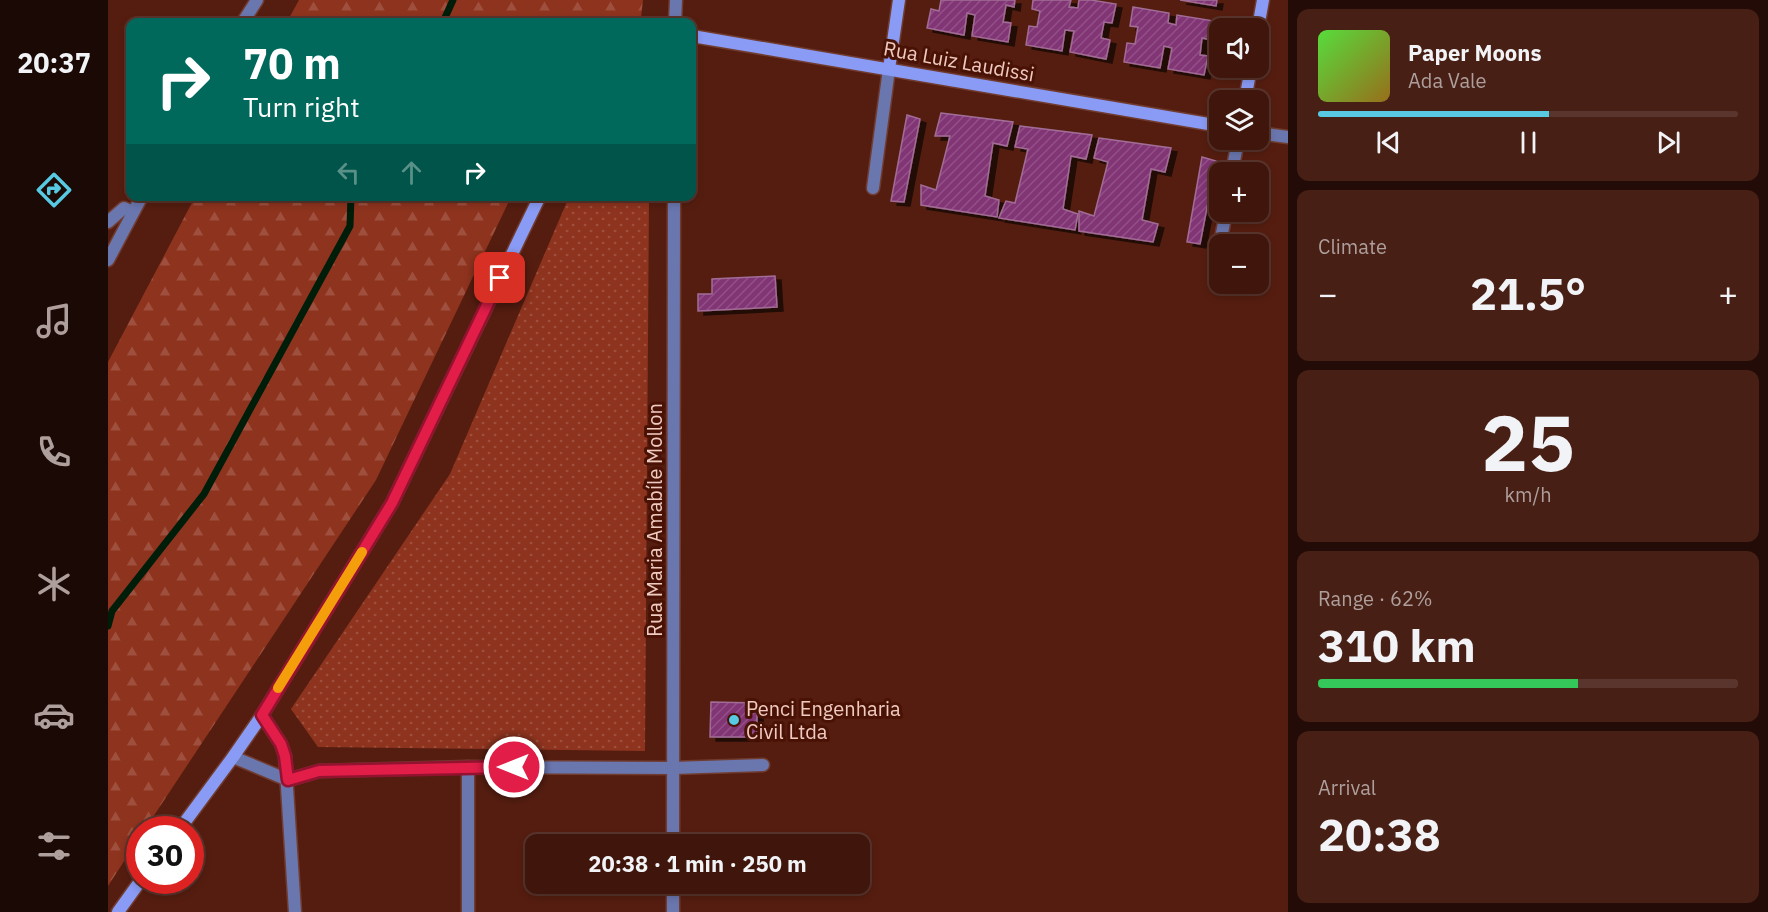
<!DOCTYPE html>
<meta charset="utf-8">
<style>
:root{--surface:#40160c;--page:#471f15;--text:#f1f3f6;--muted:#ae9f9d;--line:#59352d;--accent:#57c9e2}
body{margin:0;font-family:"IBM Plex Sans",sans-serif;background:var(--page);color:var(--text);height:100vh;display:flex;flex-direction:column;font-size:22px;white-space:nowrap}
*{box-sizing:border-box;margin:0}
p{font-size:20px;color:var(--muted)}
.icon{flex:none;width:33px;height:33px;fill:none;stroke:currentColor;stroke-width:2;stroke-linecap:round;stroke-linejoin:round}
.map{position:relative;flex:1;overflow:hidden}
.details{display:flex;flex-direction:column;gap:9px;padding:9px;background:#230c07;width:480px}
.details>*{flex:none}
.banner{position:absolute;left:18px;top:18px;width:570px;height:183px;border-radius:12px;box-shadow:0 3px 9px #0003,0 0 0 2px var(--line);background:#00695c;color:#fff;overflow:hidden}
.buttons{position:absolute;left:1101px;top:18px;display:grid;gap:12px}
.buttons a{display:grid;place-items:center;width:60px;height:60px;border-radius:12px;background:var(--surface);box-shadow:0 3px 9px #0003,0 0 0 2px var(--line);font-size:30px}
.speed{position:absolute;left:18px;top:816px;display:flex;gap:12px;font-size:30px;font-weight:700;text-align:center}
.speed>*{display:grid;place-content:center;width:78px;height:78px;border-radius:50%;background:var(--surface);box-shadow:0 3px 9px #0003,0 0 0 2px var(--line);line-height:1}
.speed .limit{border:9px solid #d22;background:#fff;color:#111}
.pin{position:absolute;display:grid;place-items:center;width:51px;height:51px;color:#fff;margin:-26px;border-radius:12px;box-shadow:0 3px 9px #0006}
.me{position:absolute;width:66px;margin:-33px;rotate:270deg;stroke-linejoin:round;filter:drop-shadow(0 0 4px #0008)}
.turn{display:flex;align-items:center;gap:21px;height:126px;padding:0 18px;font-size:27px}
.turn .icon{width:78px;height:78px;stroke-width:2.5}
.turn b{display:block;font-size:42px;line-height:51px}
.lanes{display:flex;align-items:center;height:57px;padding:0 18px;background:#0003;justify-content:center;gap:30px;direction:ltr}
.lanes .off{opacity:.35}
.big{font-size:45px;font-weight:700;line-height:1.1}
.details .widget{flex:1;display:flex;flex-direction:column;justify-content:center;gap:9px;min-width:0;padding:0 21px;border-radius:12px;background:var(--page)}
.details .dial{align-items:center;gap:0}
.dial b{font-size:78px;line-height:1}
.song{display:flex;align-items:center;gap:18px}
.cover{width:72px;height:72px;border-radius:9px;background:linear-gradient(135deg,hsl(110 70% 55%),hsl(40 70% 35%))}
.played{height:6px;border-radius:3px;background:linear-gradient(90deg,var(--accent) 55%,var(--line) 55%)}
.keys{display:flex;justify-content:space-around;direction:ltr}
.heat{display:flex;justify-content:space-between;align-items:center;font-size:33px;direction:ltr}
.charge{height:9px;border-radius:4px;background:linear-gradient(90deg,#34c759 62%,var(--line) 0)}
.trip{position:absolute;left:417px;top:834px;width:345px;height:60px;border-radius:12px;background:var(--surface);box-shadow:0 3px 9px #0003,0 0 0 2px var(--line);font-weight:700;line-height:60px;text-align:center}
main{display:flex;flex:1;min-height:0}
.menu{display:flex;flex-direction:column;width:108px;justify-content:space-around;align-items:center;background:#1a0905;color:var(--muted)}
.menu .icon{width:42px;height:42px}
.menu .current{color:var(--accent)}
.menu b{font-size:27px;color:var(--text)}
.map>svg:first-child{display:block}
</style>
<main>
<nav class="menu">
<b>20:37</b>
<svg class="icon current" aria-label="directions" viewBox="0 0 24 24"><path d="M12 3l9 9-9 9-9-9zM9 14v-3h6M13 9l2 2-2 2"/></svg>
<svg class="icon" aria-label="music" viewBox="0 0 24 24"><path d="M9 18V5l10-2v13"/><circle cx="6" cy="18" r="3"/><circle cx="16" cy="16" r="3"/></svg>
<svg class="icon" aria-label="phone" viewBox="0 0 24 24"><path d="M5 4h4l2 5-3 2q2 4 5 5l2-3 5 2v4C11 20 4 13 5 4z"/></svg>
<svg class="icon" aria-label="climate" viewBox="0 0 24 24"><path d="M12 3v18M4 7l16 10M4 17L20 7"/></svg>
<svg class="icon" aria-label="car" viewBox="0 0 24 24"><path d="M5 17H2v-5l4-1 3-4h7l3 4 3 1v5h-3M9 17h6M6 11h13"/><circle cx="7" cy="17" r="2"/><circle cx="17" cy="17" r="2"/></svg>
<svg class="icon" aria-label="filters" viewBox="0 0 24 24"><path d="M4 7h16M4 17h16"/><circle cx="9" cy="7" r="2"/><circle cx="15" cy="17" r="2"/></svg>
</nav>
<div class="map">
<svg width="1180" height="912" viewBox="0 0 1180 912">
<defs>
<pattern id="forest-firs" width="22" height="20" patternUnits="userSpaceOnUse" patternTransform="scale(1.5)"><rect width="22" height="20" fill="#8e331e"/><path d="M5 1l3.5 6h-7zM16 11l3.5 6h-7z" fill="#9e4f3d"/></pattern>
<pattern id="park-dots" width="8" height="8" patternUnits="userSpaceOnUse" patternTransform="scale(1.5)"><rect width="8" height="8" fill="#8e331e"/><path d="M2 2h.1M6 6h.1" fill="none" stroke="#9e4f3d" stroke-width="1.8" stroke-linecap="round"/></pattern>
<pattern id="building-hatch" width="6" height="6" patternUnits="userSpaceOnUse" patternTransform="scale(1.5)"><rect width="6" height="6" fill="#813475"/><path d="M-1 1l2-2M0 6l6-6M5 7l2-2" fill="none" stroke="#935087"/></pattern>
<filter id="shadow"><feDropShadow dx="6" dy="4" stdDeviation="0" flood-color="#0009"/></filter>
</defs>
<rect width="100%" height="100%" fill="#551d10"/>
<g fill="url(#forest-firs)">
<polygon points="191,0 535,0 533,17 523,22 179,22"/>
<polygon points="87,197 403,197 268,480 37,829 32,830 31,838 0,886 0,362"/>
</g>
<polygon fill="url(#park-dots)" points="461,197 541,197 537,751 210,747 183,709 342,474"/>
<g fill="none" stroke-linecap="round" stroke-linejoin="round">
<g stroke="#001d0a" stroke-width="7">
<polyline points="335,22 345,0"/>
<polyline points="0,626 4,611 96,494 242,226 243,196"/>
</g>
</g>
<g fill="url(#building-hatch)" stroke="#a16d96" stroke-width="1.5" filter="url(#shadow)">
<polygon points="833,0 907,0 906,7 898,5 895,22 903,23 900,42 864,36 867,15 859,13 856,35 819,28 823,9 831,11"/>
<polygon points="925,0 963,0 961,7 970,8 971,0 983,0 1008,4 1004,23 996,22 993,38 1002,40 998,59 962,52 966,31 957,30 954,51 918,45 921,26 929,27 932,11 924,9"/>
<polygon points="1072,0 1109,0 1108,6"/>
<polygon points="1025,7 1061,13 1060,23 1068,25 1069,15 1106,21 1103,40 1094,38 1092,55 1100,56 1096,75 1060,69 1064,48 1056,46 1052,68 1016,62 1019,43 1027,44 1030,27 1022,26"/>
<polygon points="833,113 905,122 899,146 885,143 877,196 891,200 889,217 813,205 813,185 828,190 842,136 827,136"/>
<polygon points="799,115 812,119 796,202 783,201"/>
<polygon points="912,126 984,135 978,159 963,156 955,209 970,214 967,230 891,218 898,201 907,203 920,149 907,147"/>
<polygon points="991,138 1063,148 1057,172 1043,169 1034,220 1050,224 1045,242 971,231 971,211 986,216 1000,162 986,158"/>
<polygon points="1094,157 1108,161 1092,244 1079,242"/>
<polygon points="667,276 669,307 590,311 590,294 604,294 604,279"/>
<polygon points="603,702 649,703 649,737 602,737"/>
</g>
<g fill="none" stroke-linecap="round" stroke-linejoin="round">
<defs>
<polyline id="lane" points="0,222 16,208 25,212"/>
<g id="street">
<polyline points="135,22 149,0"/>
<polyline points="567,22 568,0"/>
<polyline points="1150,133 1180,137"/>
<polyline points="1124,172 1130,140"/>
<polyline points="765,188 781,69"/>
<polyline points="1112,244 1118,212"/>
<polyline points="0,260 34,196"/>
<polyline points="154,715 173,744 177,756 187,912"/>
<polyline points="125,757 180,780"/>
<polyline points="180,780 211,771 360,767 565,768 655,765"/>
<polyline points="565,844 566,196"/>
<polyline points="565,884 565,912"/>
<polyline points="360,912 360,767"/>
</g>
<g id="secondary">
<polyline points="1150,28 1155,0"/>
<polyline points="584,36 1112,126"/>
<polyline points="781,69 791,0"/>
<polyline points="1137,100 1143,68"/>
<polyline points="71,830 125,757 154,715 284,503 432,196"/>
<polyline points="10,912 33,880"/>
</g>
</defs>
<use href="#lane" stroke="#713c30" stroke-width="15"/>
<use href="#street" stroke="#713c30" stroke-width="15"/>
<use href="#secondary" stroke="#713c30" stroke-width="15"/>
<use href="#lane" stroke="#6a76ae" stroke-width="12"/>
<use href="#street" stroke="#6a76ae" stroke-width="12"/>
<use href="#secondary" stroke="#8a9bf5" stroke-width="12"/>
</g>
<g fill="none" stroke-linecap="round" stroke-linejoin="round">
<defs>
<polyline id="route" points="392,278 284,503 154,715 173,744 177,756 180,780 211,771 406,767"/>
</defs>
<use href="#route" stroke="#92132f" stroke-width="15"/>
<use href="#route" stroke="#e11d48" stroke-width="10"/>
<polyline stroke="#f59e0b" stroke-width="10" points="170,688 254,552"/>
</g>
<circle fill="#57c9e2" stroke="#491205" stroke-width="2" cx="626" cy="720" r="6"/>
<g text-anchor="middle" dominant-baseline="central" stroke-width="6" stroke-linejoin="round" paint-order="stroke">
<g font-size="20" fill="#efcac1" stroke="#491205">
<text transform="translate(851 61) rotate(10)">Rua Luiz Laudissi</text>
<text transform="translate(546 520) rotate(-90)">Rua Maria Amabíle Mollon</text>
</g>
<g font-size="20" fill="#efcac1" stroke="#491205" text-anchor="start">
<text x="638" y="708">Penci Engenharia<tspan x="638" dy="23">Civil Ltda</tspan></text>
</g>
</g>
</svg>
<div class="buttons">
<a><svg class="icon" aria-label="sound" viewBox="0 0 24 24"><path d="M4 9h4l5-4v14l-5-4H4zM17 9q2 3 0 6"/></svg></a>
<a><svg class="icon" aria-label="layers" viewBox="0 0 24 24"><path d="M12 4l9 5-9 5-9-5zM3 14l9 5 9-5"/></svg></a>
<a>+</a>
<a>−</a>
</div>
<div class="speed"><div class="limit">30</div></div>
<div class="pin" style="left:392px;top:278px;background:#d93025"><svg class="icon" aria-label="arrive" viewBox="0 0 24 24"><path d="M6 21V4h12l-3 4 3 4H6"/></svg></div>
<svg class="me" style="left:406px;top:767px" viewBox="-20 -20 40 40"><circle r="17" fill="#e11d48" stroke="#fff" stroke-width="3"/><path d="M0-11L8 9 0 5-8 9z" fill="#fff"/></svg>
<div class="trip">20:38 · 1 min · 250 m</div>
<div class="banner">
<div class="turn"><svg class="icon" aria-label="right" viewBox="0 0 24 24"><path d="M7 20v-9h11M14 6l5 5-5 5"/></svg><div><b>70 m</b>Turn right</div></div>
<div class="lanes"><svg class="icon off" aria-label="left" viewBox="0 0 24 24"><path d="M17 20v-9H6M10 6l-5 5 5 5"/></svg><svg class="icon off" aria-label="ahead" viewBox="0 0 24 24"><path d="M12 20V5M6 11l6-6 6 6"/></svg><svg class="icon" aria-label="right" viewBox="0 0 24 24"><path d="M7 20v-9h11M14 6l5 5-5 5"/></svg></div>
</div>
</div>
<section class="details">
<div class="widget">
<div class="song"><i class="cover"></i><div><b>Paper Moons</b><p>Ada Vale</p></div></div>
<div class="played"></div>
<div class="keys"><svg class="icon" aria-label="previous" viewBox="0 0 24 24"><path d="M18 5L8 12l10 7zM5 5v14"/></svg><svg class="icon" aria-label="pause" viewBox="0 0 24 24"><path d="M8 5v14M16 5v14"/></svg><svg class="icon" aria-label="next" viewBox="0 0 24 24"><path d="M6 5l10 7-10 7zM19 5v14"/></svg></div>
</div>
<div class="widget"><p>Climate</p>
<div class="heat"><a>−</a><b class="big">21.5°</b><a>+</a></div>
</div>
<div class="widget dial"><b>25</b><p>km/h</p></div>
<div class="widget"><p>Range · 62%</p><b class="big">310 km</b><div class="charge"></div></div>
<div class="widget"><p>Arrival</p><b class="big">20:38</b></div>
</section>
</main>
